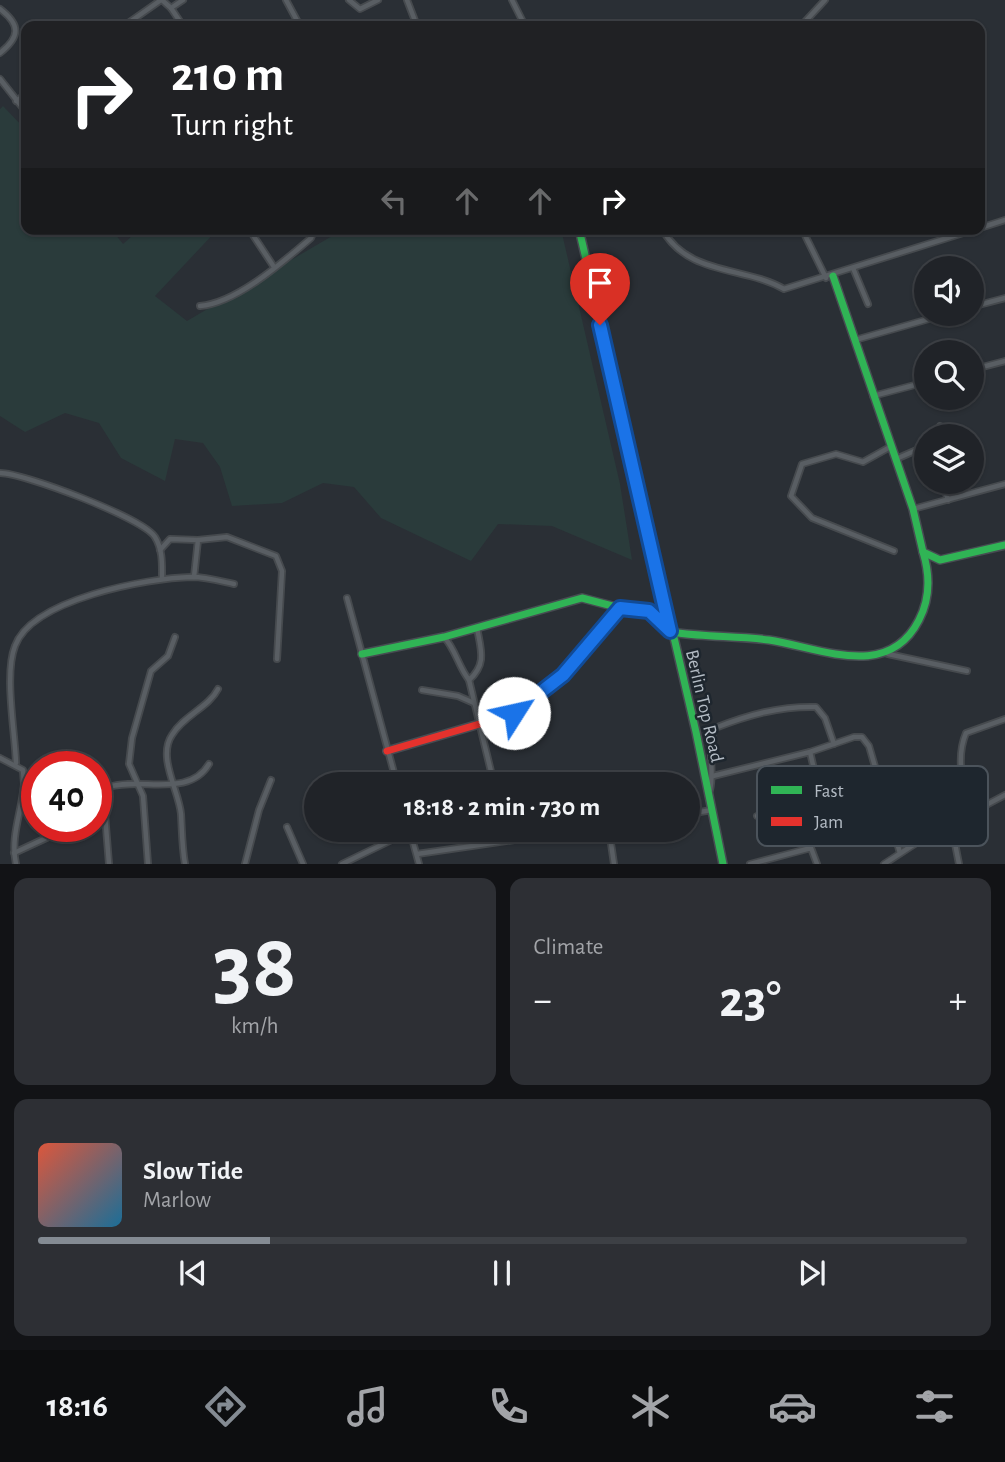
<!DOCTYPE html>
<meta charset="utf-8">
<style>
:root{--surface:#202328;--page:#2d2f34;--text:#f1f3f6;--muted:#a2a4a8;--line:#3d4045;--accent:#848b93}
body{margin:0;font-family:"Alegreya Sans",sans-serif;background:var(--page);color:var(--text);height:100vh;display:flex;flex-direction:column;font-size:26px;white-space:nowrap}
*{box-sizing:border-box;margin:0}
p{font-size:23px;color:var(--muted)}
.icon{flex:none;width:38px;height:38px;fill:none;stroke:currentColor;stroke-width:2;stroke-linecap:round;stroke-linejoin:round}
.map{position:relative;height:864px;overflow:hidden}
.side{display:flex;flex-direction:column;gap:14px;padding:14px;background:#121316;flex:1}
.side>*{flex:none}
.banner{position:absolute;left:21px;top:21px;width:964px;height:214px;border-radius:14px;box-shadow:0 2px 5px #0004,0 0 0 2px var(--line);background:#202124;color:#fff;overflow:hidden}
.buttons{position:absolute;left:914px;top:256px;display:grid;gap:14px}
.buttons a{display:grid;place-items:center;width:70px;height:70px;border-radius:50%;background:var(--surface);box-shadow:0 2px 5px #0004,0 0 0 2px var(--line);font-size:35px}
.speed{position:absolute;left:21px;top:751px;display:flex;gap:14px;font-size:35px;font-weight:700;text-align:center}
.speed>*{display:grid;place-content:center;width:91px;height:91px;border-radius:50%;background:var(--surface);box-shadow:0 2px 5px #0004,0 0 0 2px var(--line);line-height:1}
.speed .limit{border:10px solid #d22;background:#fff;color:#111}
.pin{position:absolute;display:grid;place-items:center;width:60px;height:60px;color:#fff;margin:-72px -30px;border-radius:50% 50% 50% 0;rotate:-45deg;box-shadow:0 0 7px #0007}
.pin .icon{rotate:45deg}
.me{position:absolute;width:77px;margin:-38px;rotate:55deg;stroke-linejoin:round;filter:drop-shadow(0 0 5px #0008)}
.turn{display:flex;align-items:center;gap:24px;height:147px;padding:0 35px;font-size:32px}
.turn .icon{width:91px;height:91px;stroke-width:2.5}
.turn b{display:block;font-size:49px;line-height:60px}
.lanes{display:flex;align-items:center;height:66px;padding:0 35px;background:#0003;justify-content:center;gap:35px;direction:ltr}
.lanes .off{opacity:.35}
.big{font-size:52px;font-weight:600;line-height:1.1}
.side .card{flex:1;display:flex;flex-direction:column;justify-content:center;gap:10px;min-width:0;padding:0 24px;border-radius:14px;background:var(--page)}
.side .dial{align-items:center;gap:0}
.dial b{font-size:91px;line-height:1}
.song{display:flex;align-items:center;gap:21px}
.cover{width:84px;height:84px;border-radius:10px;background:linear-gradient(135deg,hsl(10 70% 55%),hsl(200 70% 35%))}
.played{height:7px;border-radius:4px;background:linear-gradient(90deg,var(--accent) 25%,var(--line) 25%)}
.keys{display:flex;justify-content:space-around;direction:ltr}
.heat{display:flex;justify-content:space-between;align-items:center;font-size:38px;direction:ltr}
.side .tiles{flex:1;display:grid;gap:14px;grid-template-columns:1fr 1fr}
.card:last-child{grid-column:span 2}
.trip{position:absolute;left:304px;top:772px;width:396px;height:70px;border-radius:35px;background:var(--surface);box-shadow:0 2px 5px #0004,0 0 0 2px var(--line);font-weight:600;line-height:70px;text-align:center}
.dock{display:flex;height:112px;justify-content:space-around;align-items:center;background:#0d0e10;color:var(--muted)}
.dock .icon{width:49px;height:49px}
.dock .current{color:var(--accent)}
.dock b{font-size:32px;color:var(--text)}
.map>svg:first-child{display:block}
</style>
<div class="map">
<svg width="1005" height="864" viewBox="0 0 1005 864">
<rect width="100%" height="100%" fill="#2a2f35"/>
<polygon fill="#2a3b3b" points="3,106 26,130 26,229 111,229 123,244 140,229 218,229 155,296 187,321 344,229 561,229 620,484 632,560 552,526 498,524 471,561 381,518 354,487 323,483 282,503 232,506 220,467 203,443 175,439 165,481 121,458 99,423 65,413 25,432 0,416 0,109"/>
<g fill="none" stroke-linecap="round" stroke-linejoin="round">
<defs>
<g id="street">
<polyline points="162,0 171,8 183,0"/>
<polyline points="286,0 300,26"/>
<polyline points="349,0 360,9 378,0"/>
<polyline points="407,0 417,26"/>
<polyline points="512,0 525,26"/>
<polyline points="171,8 183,26"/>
<path d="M0 9C21 25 20 37 0 53"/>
<polyline points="124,26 161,0"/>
<polyline points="801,26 825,0"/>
<polyline points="0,79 26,112"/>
<polyline points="16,101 26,94"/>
<polyline points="980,228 1005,220"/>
<polyline points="249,229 274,267"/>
<path d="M662 229C688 276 744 266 784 289L976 229"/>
<polyline points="802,229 826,278"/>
<polyline points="853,268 868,304"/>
<path d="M200 306C237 303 284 261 311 238L315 229"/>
<polyline points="971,307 1005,298"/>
<polyline points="855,340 950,313"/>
<polyline points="971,370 1005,361"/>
<polyline points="873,396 926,382"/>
<polyline points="937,436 940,426"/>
<polyline points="890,447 863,462 836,454 802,464 791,496 812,518 894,551"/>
<polyline points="896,459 926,446"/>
<path d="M0 473C24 473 143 518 155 537 163 550 162 565 162 579"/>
<polyline points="942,481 948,500"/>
<polyline points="913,509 1005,484"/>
<polyline points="160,550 170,539 198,540"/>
<polyline points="194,577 198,540 227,537 276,556 282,571 277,659"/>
<polyline points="347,598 397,784"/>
<path d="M444 637C456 650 458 666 469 680 487 664 481 650 477 628"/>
<polyline points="888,654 967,671"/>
<polyline points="469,680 494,784"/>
<polyline points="422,690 458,696 474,703"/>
<polyline points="0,758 23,770 24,784 37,788"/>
<path d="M16 763C15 732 4 674 15 646 32 599 147 578 192 577 206 577 220 581 234 584"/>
<polyline points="713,776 810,752 854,737 862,737 869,746 900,853"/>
<path d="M710 790C715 769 706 748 715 728 748 715 780 706 816 707L825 718 834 744"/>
<polyline points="96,806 105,809"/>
<path d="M969 813C964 786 955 759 966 733L1005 719"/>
<polyline points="688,814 712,810"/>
<polyline points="757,816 820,795 810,752"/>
<polyline points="951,823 959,864"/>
<polyline points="287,827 303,864"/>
<polyline points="503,830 505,841"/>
<polyline points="609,830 614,864"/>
<polyline points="410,831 419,864"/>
<polyline points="14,853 72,826"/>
<polyline points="417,854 583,830"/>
<path d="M16 864C10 836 22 811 24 784"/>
<path d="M109 864 104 802 109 787C142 777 189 798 209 764"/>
<polyline points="148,864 143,796 129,764 132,738 151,671 168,656 175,637"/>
<path d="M185 864C182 847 182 831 181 814 179 791 157 757 172 735 183 716 209 707 218 689"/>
<polyline points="245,864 259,810 271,780"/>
<polyline points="342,864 410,831"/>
<polyline points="750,864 811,848 817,864"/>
<polyline points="884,864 924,838 1005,795"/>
</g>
<g id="fast">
<polyline points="579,229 696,732 723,864"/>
<polyline points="833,276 913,509 923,552 940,560 1005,545"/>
<path d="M620 608 653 612 669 630 678 633C708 637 739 636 769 640 821 648 888 681 919 620 930 599 930 575 923 552"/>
<path d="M362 654 444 637 582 598 620 608C589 647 558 694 510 715"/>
</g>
<polyline id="jam" points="387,751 510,715"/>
</defs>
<use href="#street" stroke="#464a4e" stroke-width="8"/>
<use href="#fast" stroke="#474c52" stroke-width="10"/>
<use href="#jam" stroke="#474c52" stroke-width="10"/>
<use href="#street" stroke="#595e63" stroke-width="4.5"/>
<use href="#fast" stroke="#30b455" stroke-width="7"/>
<use href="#jam" stroke="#e5322d" stroke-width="7"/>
</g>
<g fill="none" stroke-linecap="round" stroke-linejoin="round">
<defs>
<polyline id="route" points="514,713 563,675 620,608 649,611 670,631 600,325"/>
</defs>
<use href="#route" stroke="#114b97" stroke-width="18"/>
<use href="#route" stroke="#1a73e8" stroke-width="12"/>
</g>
<g text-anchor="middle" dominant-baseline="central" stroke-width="5" stroke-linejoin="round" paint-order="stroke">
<g font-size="19" fill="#b4bcc5" stroke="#1e262e">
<text transform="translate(704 706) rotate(77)">Berlin Top Road</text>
</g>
</g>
<rect x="757" y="766" width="231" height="80" rx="10" fill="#1e262e" stroke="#4b535b" stroke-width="2"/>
<rect x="771" y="786" width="31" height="8" fill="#30b455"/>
<rect x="771" y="817" width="31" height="9" fill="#e5322d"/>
<g font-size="19" fill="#b4bcc5">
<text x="814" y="797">Fast</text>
<text x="814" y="828">Jam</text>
</g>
</svg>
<div class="buttons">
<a><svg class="icon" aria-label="sound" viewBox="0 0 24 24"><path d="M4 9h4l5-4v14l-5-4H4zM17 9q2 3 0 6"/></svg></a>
<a><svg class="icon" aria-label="search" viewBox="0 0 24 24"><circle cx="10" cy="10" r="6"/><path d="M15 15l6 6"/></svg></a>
<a><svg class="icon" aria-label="layers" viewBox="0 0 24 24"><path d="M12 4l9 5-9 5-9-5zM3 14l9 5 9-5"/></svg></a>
</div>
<div class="speed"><div class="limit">40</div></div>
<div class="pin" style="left:600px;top:325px;background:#d93025"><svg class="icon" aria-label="arrive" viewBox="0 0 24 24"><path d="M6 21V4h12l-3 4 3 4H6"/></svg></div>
<svg class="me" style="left:514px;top:713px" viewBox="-20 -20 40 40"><circle r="19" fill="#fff"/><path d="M0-13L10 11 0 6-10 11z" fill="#1a73e8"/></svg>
<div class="trip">18:18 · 2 min · 730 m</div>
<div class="banner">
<div class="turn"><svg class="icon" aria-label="right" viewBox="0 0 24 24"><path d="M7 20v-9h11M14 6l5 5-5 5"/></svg><div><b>210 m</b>Turn right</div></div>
<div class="lanes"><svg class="icon off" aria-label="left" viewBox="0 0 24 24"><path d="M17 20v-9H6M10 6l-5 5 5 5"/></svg><svg class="icon off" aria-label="ahead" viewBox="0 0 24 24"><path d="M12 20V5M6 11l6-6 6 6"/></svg><svg class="icon off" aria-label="ahead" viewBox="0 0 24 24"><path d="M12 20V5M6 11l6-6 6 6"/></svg><svg class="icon" aria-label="right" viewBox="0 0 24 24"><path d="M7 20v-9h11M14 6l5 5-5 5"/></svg></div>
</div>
</div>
<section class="side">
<div class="tiles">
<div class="card dial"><b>38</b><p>km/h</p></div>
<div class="card"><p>Climate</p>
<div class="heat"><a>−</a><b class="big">23°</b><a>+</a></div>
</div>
<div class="card">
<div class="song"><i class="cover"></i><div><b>Slow Tide</b><p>Marlow</p></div></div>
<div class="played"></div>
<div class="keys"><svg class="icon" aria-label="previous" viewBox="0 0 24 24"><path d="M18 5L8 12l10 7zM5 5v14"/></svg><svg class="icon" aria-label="pause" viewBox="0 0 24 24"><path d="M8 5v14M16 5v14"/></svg><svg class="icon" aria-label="next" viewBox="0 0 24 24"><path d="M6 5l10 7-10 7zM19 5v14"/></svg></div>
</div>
</div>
</section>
<nav class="dock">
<b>18:16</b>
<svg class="icon current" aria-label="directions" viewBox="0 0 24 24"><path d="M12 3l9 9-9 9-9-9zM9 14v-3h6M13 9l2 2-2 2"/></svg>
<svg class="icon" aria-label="music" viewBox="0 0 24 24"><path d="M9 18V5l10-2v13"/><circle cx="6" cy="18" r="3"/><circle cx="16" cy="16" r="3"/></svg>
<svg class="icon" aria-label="phone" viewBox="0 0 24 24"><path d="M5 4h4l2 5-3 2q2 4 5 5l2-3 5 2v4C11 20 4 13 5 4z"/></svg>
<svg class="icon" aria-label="climate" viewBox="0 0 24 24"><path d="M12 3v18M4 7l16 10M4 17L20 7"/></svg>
<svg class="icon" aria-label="car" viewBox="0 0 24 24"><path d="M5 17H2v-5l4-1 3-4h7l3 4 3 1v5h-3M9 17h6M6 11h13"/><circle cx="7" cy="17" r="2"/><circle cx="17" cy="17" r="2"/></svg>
<svg class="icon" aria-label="filters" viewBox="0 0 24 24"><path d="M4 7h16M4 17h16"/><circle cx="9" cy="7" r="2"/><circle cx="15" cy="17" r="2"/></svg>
</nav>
